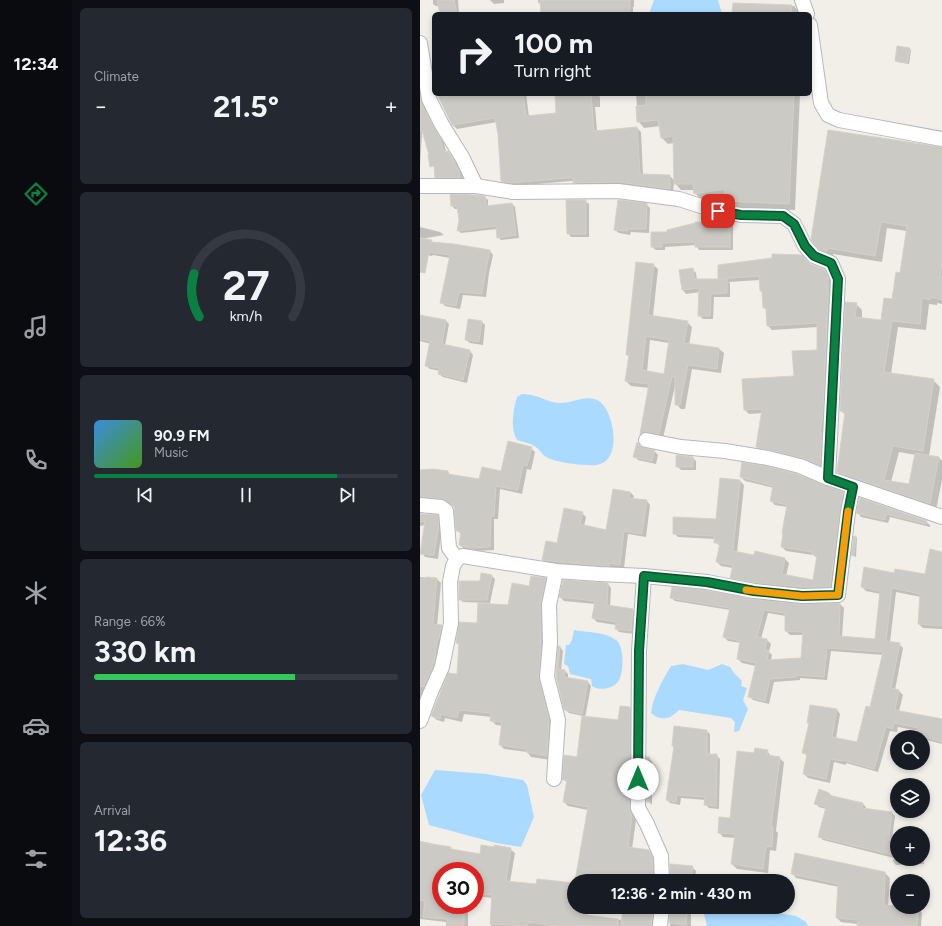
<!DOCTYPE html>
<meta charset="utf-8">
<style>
:root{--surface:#171b24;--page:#242831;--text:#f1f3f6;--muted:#9ea1a6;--line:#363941;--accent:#0b8043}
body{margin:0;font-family:Figtree,sans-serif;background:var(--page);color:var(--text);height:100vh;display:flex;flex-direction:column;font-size:15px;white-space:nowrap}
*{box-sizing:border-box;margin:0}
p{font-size:13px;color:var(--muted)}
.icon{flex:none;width:22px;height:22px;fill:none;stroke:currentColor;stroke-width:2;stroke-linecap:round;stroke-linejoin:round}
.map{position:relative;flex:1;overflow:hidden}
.panel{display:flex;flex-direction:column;gap:8px;padding:8px;background:#0d0f14;width:348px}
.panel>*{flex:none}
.top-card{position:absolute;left:12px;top:12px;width:380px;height:84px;border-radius:6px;box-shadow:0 2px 6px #0003;background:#171b24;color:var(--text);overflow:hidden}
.fabs{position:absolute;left:470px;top:730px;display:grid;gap:8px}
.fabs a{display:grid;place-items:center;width:40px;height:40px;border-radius:50%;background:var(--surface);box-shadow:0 2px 6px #0003;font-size:20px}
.speed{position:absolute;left:12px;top:862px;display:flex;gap:8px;font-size:20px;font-weight:700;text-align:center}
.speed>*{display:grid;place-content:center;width:52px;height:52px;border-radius:50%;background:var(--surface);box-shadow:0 2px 6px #0003;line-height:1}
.speed .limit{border:6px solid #d22;background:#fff;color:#111}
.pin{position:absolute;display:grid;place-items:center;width:34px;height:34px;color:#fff;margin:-17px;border-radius:8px;box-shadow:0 2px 6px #0006}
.me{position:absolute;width:44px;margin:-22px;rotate:0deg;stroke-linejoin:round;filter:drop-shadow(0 0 3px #0008)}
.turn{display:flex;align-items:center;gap:14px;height:84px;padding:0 16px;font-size:18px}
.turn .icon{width:52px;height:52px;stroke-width:2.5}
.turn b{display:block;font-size:28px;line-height:34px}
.big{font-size:30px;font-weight:700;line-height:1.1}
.panel .card{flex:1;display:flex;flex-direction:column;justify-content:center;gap:6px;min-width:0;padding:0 14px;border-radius:6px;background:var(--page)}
.panel .dial{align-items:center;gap:0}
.dial svg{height:104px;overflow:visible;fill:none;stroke:var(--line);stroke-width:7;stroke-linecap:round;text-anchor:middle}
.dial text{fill:var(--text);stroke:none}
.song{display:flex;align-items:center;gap:12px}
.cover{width:48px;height:48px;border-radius:6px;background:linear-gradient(135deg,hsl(210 70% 55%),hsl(100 70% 35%))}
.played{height:4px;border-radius:2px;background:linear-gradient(90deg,var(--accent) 80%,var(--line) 80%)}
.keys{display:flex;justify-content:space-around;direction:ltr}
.heat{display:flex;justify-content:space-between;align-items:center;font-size:22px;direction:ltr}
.charge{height:6px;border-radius:3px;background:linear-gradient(90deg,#34c759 66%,var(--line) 0)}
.trip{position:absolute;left:147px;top:874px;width:228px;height:40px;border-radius:20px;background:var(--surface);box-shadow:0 2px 6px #0003;font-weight:700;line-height:40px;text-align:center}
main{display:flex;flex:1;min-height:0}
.menu{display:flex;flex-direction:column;width:72px;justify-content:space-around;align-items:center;background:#090b0e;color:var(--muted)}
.menu .icon{width:28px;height:28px}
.menu .selected{color:var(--accent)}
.menu b{font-size:18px;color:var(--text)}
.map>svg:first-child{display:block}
</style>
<main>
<nav class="menu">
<b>12:34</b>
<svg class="icon selected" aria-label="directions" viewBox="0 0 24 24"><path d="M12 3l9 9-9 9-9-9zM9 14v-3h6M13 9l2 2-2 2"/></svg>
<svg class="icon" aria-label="music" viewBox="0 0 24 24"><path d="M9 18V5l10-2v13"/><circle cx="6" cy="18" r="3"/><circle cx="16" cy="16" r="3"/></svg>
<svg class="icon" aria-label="phone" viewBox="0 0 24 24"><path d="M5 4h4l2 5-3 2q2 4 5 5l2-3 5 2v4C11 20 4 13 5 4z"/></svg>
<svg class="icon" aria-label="climate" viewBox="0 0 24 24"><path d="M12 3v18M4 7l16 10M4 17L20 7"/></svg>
<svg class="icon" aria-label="car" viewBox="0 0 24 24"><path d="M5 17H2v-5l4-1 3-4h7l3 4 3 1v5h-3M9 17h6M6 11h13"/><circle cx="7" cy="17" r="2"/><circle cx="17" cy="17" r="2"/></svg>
<svg class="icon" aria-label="filters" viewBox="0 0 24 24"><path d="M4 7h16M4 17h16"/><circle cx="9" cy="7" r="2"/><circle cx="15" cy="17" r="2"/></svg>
</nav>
<section class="panel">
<div class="card"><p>Climate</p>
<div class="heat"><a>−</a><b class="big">21.5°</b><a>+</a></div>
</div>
<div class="card dial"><svg viewBox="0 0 100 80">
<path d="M14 69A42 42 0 1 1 86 69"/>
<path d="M14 69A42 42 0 0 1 10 36" stroke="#0b8043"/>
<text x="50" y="56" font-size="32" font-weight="700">27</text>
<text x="50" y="72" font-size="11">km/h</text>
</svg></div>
<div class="card">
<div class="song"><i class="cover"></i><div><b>90.9 FM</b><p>Music</p></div></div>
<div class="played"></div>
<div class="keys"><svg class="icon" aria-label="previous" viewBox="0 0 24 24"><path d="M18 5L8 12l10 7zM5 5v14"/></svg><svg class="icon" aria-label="pause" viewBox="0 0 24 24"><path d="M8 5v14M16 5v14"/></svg><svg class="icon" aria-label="next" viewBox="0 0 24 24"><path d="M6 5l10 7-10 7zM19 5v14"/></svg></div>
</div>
<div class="card"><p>Range · 66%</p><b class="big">330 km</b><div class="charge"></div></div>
<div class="card"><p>Arrival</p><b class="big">12:36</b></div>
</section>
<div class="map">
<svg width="522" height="926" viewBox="0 0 522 926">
<rect width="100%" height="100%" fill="#f1efe8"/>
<g fill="#aadaff">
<polygon points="234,0 298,0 302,14 229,14"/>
<path d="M102 394C116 393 127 403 141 403 153 403 165 395 177 400 193 406 205 462 176 465 166 466 138 463 128 458 123 456 121 451 117 448 112 443 103 442 97 440 90 428 93 410 97 397Z"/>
<path d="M154 630C168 633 183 631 196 640 204 646 204 668 200 678 197 688 180 692 172 686L171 679 150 674 148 666 144 664 146 645H149L152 640Z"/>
<path d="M263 664 288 670 302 664 310 667 314 673 322 681 321 686 327 688 323 700 328 709 319 731 314 732 315 722 311 718 259 710C250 719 242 722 231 713 233 697 242 681 251 666Z"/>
<polygon points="15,770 66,774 103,780 107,785 114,817 101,847 76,843 9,825 1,795"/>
<polygon points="293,907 342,907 353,912 376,916 386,922 388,926 287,926 284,914"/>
</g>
<g fill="#0003" fill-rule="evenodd">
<polygon points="13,0 38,0 39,14 21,14 19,6 16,6 13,4"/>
<polygon points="70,0 84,0 84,3 74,4"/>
<polygon points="118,0 214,0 214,7 213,7 213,14 152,14 122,6 118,2"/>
<polygon points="314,4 374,6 381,14 313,14"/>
<polygon points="489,49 491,50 489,64 477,62 476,61"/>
<polygon points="0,81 4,105 10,118 3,118 0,166"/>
<polygon points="18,94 106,94 109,117 137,114 136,96 177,94 180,97 180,107 175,107 177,131 217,128 221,132 223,175 250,176 255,181 254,143 248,144 242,138 240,126 224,128 218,121 216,94 380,94 375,210 312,208 306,201 306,196 282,200 275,193 275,190 261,190 254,182 253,192 158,186 154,181 151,181 94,186 86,185 82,181 77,122 37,129 33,125"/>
<polygon points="12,124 24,143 26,152 28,152 31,155 38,166 43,176 43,181 20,181 16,177"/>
<path d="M522 148V304L517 303V305L509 304 506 330 478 327 471 374 513 380 520 387 509 456 519 458 522 461V480L516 510 424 478 418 472 426 415 421 411 436 304 442 310V319L462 321 473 300 480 274 487 231 467 228 462 262 413 254V258L407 255 400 248ZM479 452 496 455 490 485 471 482Z"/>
<polygon points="31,196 65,197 68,200 68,207 92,204 95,207 99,238 81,240 78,237 77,229 41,233 38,230 40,221 38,209 35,209 32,206"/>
<polygon points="165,201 169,204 169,237 151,237 148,233"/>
<polygon points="226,204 230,208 229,233 211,232 210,235 199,233 195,230"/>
<polygon points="309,222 313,226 313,250 279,250 276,245 245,247 245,250 236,250 232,247 248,233"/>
<polygon points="0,227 20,232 24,235 1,239 11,241 14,243 70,251 73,255 69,273 66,297 43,295 40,309 25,306 21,302 30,258 13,255 12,256 0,254"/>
<path d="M233 265 238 269 233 316 267 322 272 327 269 345 299 349 304 353 301 373 272 369 265 409H261L256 404 255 386 243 438H226L221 434 230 388 211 386 206 381 209 357 207 354ZM230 340 249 343 245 375 227 372Z"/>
<polygon points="390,265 404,270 408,275 411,282 404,469 341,451 337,447 343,413 329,414 325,410 375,377 398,351 398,327 352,330 348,326 347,311 344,307 343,293 341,291 340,280 308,282 310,283 310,297 294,297 293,319 283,319 279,315 280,292 266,294 263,290 260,271 272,269 276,273 277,280 301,280 299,278"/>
<polygon points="26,321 29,324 25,346 50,351 53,355 47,383 23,377 19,374 20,371 10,369 6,366 11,344 0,341 0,327"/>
<polygon points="62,322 65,325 63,345 50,343 46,340"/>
<polygon points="111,448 115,452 111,470 107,469 102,494 80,489 78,519 74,519 74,550 56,551 44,549 40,545 42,535 37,530 35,507 27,502 0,501 0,471 28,472 31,476 60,480 81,472"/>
<polygon points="221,448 234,451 238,455 236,464 218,460 215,457"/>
<polygon points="273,458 276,461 276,470 261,470 257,466"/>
<polygon points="321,477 423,493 427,497 414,590 387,591 340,586 315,581 311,577 313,568 301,566 297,562 300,546 295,542 295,539 258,537 254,533 297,520 320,481 324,485 317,553 335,556 335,552 365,559 369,563 366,576 394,581 398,558 393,555 366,551 362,547 367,507 355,505 351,501 354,488 325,481"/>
<polygon points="210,492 214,496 213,499 227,501 230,505 226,537 208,534 204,568 193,567 193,569 127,563 123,560 138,544 162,513 166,517 164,526 187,532"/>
<polygon points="440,499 506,522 510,525 510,527 470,517 468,523 441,517 438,513"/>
<polygon points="0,514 17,516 21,520 21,534 18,559 5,557 2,553 5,525 0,526"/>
<polygon points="436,537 437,538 436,557 432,555"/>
<path d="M522 553V629L503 628 499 624 501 597 476 592 470 642 479 644 483 648 475 690 479 691 483 695 479 711 522 721V744L503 739V737H500L498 734 499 731 478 727 477 732 470 731 458 772 426 763V765L414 762 410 783 388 778 384 774 387 756 383 752 417 710 420 714 416 738 438 743 451 709 463 655 411 651 407 680 380 678V680L354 682 349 704 333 700 329 696 336 666 322 663 318 659 321 643 308 641 304 637 310 610 255 601 251 598 333 600 381 605 420 604 424 608 422 637 456 640 461 594 446 591 442 587 475 574 506 575ZM348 613 366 616V631L370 635H384L381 659 351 661 352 655 349 652 351 644 347 640 341 639Z"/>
<polygon points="62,574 72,576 75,579 70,603 43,602 40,599 60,582"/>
<polygon points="0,577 17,579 21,583 17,626 21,626 25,630 17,669 0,710"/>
<polygon points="125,579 130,583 134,726 131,760 111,757 107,752 84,749 80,745 83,726 76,725 71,720 72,717 44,714 42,722 25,718 24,722 17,720 12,716 38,675 40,646 37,643 58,624 89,606 110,587"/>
<polygon points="188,584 191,588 190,607 213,610 216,613 214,634 199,632 196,628 196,625 177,622 173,618 175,604 144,601 140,597"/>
<polygon points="140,647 143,651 141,670 145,671 148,674 148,678 168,682 171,686 165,718 199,721 210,708 214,712 213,813 216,820 212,849 229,851 233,855 236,863 237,881 156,881 168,810 148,806 144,802 147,783 144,779 158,758 163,716 149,713 145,710 137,676"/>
<polygon points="287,731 290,734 290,755 296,755 300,759 299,809 289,808 285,804 286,800 261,798 260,805 250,803 247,800 255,747 253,746"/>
<polygon points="347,751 352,757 359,758 364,762 356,831 358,833 356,851 350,850 348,873 317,869 312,864 316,838 303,837 299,832 311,819 335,754"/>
<polygon points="229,758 232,762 232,805 228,801"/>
<polygon points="409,793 413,797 443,804 446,807 446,809 472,813 475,816 472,839 477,839 477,859 503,859 503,842 504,864 476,865 473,861 474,858 403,840 399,836 406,809 399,807 396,804"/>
<polygon points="0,841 10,843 12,845 30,848 33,850 61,855 90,849 95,853 90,882 117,885 154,884 154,907 168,907 167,916 203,920 204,907 239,907 236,926 71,926 73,898 55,896 55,871 21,871 21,905 48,905 48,926 26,926 26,922 0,919 0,921"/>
<polygon points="272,867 276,871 275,881 251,881"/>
<polygon points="372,873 465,873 470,878 468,907 498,909 502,913 501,926 438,926 438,924 421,922 417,918 419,887 376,878"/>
<polygon points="349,876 364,879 366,881 348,881"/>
<polygon points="251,907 271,907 271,926 250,926"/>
<polygon points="347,907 363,907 363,910"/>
</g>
<g fill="#cccac5" stroke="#d6d1c6" fill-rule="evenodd">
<polygon points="17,0 34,0 37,14 20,14"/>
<polygon points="120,0 210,0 209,14 121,14"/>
<polygon points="313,3 372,5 371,14 312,14"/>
<polygon points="477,46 490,48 487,63 475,61"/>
<polygon points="17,94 103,94 106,116 136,113 135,95 171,94 174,131 217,127 220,174 250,175 250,189 198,182 153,183 153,178 146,178 90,183 81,181 78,134 75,118 32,125"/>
<polygon points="226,94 374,94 369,204 305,201 305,189 274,194 273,184 254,184 253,136 241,138 238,120 217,122 216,106 226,105"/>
<polygon points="0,97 1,103 20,138 24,152 28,151 39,171 40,178 15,178 14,166 10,167 8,155 9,155 2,130 0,131"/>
<polygon points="408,130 522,147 522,262 520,277 522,278 522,300 511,297 510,300 502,298 500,324 472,321 464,372 514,379 503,451 473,446 464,480 489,484 495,453 519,457 510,504 417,472 425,412 420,411 425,302 437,303 435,317 461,320 464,298 472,299 476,272 480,273 487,226 461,222 455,256 407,248 407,252 399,249 392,241 391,239"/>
<polygon points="30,194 56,195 65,196 66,206 92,203 96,235 77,238 76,226 37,231 39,221 37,206 31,206"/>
<polygon points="146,200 166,200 166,234 147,234"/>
<polygon points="198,200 227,203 226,229 207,229 207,231 194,230"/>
<polygon points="299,219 310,221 310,247 275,247 275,242 242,243 242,247 231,247 231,232 247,232 247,230 275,223 275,222 300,223"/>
<polygon points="0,238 12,240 11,242 34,244 70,250 66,269 62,294 39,292 36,306 20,303 30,255 9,252 5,273 0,272"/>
<polygon points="352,254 382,255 390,264 405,270 408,277 408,300 403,415 400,432 402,435 400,465 382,458 336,447 342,409 324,410 322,379 374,376 372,351 397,350 397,323 347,326 346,308 343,308 342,291 340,291 339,276 298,279 298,265 352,258"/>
<path d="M216 262 234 264 228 315 268 321 264 343 299 348 297 369 268 365 260 405H255V377H252L239 434 227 432 220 434 229 384 205 381 209 355H206ZM226 336 249 340 244 374 222 370Z"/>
<polygon points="273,268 274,279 307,279 307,293 291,294 290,316 278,316 279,288 262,290 259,270"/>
<polygon points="0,315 26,320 22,344 50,350 43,380 18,374 19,368 5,366 10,341 0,339"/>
<polygon points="48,319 62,321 59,342 45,340"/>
<polygon points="88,441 112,447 107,466 103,465 98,490 76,486 74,516 71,516 70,547 51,548 39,545 41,531 36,531 34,507 26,500 22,499 0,497 0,470 13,469 28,471 28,474 59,479 62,467 81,471"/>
<polygon points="217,442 220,446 224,448 235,450 232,461 213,457"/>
<polygon points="256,455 273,457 273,467 256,467"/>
<polygon points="322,462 346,466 377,474 423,492 420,511 410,587 382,587 335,583 310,578 313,565 296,562 300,543 294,543 294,536 253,534 253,517 296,519 300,478 320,480 313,551 334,555 335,551 365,558 362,574 393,580 397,555 392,554 392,552 361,547 363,534 362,533 367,505 350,501 353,486 320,477"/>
<polygon points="193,489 210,492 209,498 227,500 222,534 204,531 200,565 189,563 189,566 179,566 122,560 126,541 137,543 144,508 163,512 160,524 186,530"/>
<polygon points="440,498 507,521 506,524 466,514 465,520 436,513"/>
<polygon points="0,514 18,515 19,530 18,530 14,555 0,554 5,521 0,522"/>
<polygon points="434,536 436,536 434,556 431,555"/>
<path d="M510 549 522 552V626L498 624 500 594 472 588 466 641 480 643 471 688 479 690 475 710 522 719V742L497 735 498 728 474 723 473 729 466 727 454 769 422 760V761L410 759 406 779 383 774 387 754 382 753 389 723H387L390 705 417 709 412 737 437 742 446 706 450 707 463 652 407 648 404 677 376 675V677L350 679 345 701 328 697 336 663 317 659 320 641 303 637 310 608 250 598 252 587 286 590 333 599 381 604 420 603 419 636 455 639 460 591 441 587 444 567 474 573 475 569 505 574ZM344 610 365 613V631L383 632 381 658 347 660 349 650H345L347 639 337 637Z"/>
<polygon points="61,573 72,575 67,600 39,600 39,581 60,581"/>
<polygon points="111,576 126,578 121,605 121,643 119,677 129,721 127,756 106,752 106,749 79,745 82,722 70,721 71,713 39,710 37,718 21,714 20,719 11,716 28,673 37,674 39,643 36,643 39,622 57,623 58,603 88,605 92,583 109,586"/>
<polygon points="6,577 17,578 13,624 22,625 18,642 17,642 14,664 4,687 0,686 0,579 6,579"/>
<polygon points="143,580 188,583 187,605 213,609 211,631 195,629 196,622 172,618 175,601 139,597"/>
<polygon points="138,646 140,646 138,669 145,670 144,677 168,681 162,714 144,710 136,676"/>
<polygon points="200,706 210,707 210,808 212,815 208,847 229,850 233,858 233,881 155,881 168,807 143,802 147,780 142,780 144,755 157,757 162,716 198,720"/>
<polygon points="254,726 287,730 287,754 297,754 296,806 284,805 285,797 257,795 256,802 246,800 254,746 252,746"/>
<polygon points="335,748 348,750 347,755 360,757 351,827 353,827 352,847 346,846 343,869 311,864 315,834 298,833 299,817 310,818 317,751 334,753"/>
<rect x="227" y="757" width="2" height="45"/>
<polygon points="399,789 409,793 408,795 443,803 442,808 472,812 469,838 477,838 477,856 398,837 406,807 394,804"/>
<polygon points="0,842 31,847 31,849 60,854 61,845 74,847 74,845 91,848 86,881 116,884 117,879 154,883 154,907 157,907 157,914 198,919 198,926 137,926 108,922 107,926 70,924 72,895 55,893 57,871 21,871 21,905 44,905 44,925 27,925 27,919 3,917 5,901 0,900"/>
<polygon points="375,853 465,872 464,905 498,908 497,926 437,926 438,920 416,918 418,884 371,874"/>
<polygon points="250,864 273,866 271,881 250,881"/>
<polygon points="203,907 233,907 232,926 201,926"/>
<polygon points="250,907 268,907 266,925 249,923"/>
</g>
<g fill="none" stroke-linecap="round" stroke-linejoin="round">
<defs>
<g id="street">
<polyline points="382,0 387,14"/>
<polyline points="390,25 401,103 408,115 419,120 522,139"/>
<polyline points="0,43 9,99 22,125 42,157 56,186"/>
<polyline points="0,186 56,186 93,192 198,191 259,199 287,208 321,215 363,216 374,224 385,246 394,256 411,263 418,279 408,478"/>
<polyline points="226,440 261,447 305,451 348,458 380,466 408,478 522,517"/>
<polyline points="0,505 21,507 26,511 29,548 37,559"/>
<polyline points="0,721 10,694 22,667 31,623 30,582 33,566 37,559 43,556 136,571 179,574 224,576"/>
<polyline points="134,779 138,720 127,677 130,643 129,605 136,571"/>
<polyline points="242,881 241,856 227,824 218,808 219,651 224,576 287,582 334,591 382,596 418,595 428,512 433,487"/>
<polyline points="240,926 242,907"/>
</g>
</defs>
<use href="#street" stroke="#b5b8bc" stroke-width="16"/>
<use href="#street" stroke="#fff" stroke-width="14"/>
</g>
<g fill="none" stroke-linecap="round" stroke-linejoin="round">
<defs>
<polyline id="route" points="218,779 219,651 224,576 287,582 334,591 382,596 418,595 428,512 433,487 408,478 418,279 411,263 394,256 385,246 374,224 363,216 321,215 298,211"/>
</defs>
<use href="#route" stroke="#07532c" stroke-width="10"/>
<use href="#route" stroke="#0b8043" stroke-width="7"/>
<polyline stroke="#f59e0b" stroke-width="7" points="326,590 382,596 418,595 428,511"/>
</g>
</svg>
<div class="fabs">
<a><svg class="icon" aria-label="search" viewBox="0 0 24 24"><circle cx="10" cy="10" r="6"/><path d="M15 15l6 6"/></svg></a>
<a><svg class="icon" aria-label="layers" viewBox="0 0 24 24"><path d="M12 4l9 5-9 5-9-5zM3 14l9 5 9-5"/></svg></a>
<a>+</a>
<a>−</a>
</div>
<div class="speed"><div class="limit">30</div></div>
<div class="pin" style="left:298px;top:211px;background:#d93025"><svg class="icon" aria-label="arrive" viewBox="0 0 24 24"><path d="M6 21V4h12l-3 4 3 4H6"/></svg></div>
<svg class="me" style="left:218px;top:779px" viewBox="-20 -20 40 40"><circle r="19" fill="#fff"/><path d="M0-13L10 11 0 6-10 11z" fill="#0b8043"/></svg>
<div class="trip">12:36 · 2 min · 430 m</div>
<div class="top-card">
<div class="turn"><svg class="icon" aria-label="right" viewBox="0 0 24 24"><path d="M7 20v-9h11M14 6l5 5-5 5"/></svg><div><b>100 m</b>Turn right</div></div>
</div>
</div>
</main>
